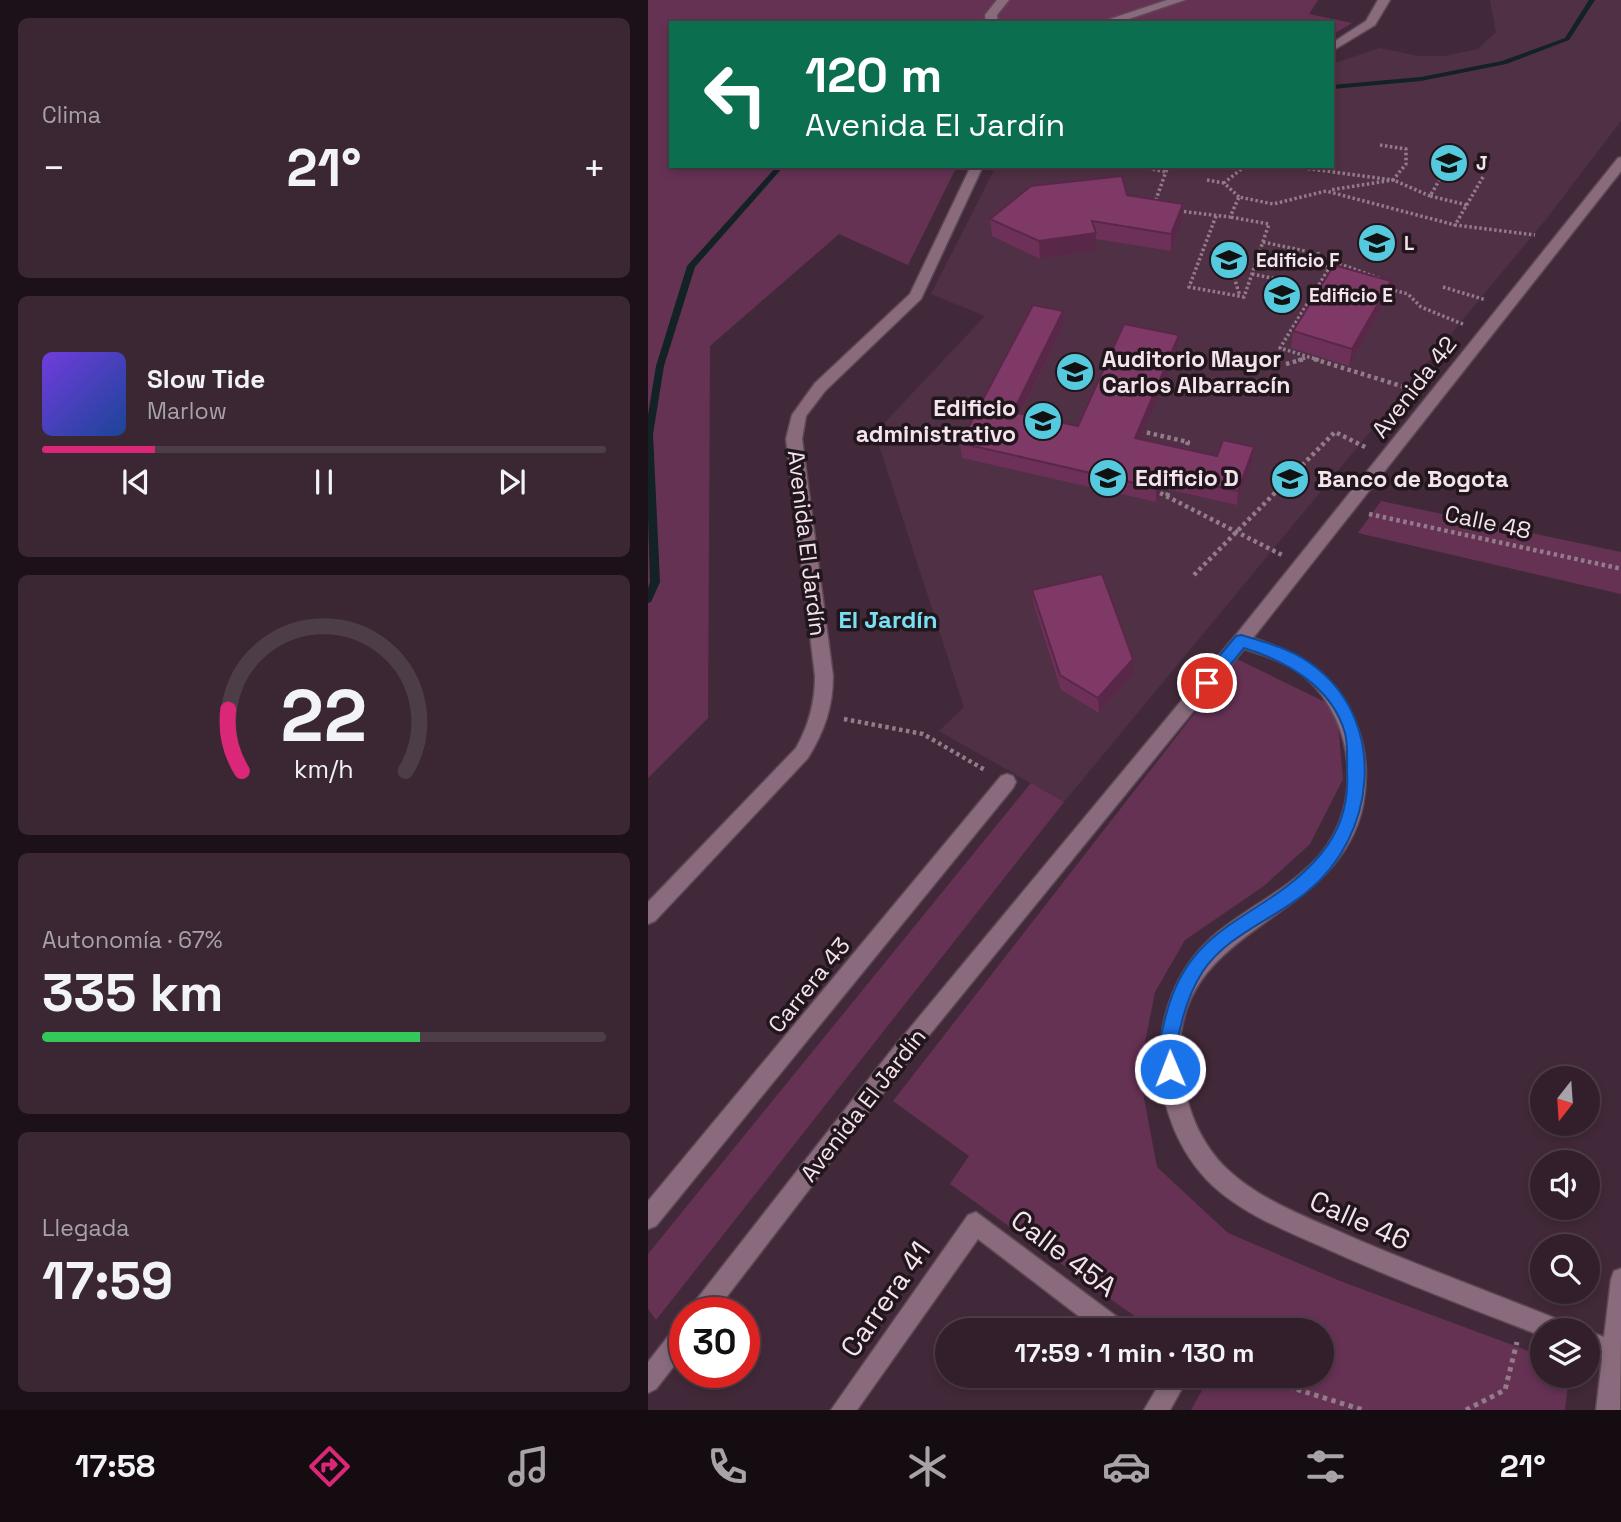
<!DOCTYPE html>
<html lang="es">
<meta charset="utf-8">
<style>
:root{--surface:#321f2b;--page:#3a2733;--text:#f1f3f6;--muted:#a8a2a9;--line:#4d3d47;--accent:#db2777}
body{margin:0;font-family:"Space Grotesk",sans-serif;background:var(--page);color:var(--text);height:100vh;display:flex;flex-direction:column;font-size:26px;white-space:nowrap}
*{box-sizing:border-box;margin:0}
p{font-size:23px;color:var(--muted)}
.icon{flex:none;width:38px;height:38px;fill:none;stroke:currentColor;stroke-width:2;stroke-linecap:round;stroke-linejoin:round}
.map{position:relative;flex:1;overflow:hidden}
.sheet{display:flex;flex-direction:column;gap:18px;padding:18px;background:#1c1118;width:648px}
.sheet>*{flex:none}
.top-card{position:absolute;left:21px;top:21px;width:665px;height:147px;border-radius:0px;box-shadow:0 4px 10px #0003,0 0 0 2px var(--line);background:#0b6e4f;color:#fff;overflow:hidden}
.needle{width:46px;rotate:197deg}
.tools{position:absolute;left:882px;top:1066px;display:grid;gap:14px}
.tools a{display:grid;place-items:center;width:70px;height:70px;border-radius:50%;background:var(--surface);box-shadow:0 4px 10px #0003,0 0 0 2px var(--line);font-size:35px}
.speed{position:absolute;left:21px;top:1297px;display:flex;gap:14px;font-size:35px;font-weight:700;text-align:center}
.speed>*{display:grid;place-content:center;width:91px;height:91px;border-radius:50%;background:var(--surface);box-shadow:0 4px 10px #0003,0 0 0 2px var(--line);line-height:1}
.speed .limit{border:10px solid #d22;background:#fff;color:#111}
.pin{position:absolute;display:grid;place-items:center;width:60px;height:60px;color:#fff;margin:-30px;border:4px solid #fff;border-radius:50%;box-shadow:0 2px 7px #0007}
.me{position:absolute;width:77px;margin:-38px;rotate:359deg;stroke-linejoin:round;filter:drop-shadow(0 0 5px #0008)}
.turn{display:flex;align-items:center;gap:24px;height:147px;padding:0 21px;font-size:32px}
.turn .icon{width:91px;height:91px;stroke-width:2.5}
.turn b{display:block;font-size:49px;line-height:60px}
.big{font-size:52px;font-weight:600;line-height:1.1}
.sheet .tile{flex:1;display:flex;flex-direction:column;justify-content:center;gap:10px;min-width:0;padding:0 24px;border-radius:10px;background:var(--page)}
.sheet .dial{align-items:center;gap:0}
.dial svg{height:182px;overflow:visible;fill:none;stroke:var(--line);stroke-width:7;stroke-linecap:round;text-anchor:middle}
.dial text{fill:var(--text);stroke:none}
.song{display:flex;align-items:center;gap:21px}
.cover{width:84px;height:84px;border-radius:10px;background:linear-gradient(135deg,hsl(260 70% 55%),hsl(220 70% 35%))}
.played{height:7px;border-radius:4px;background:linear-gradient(90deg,var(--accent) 20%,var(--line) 20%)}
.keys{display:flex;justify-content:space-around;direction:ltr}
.heat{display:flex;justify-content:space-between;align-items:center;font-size:38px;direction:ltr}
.charge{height:10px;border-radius:5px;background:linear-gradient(90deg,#34c759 67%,var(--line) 0)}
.trip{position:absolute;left:287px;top:1318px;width:399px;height:70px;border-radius:35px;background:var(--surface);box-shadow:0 4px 10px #0003,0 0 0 2px var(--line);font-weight:600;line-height:70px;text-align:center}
.dock{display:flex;height:112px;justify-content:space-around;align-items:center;background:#140c11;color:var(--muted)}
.dock .icon{width:49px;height:49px}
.dock .active{color:var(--accent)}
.dock b{font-size:32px;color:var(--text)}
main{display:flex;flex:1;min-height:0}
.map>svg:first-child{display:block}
</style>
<main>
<section class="sheet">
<div class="tile"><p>Clima</p>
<div class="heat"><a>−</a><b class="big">21°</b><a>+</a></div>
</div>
<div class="tile">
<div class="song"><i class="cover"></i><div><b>Slow Tide</b><p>Marlow</p></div></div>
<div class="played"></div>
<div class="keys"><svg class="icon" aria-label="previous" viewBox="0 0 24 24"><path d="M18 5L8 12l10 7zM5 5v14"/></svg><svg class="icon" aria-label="pause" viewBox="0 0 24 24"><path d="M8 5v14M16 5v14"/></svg><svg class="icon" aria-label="next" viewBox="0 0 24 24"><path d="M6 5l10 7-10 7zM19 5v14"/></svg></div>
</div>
<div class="tile dial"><svg viewBox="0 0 100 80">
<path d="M14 69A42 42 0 1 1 86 69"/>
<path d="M14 69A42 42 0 0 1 8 42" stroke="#db2777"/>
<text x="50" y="56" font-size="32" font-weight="700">22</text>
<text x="50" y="72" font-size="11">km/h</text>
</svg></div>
<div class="tile"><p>Autonomía · 67%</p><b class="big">335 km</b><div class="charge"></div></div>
<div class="tile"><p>Llegada</p><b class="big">17:59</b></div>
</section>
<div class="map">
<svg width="974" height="1410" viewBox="0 0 974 1410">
<rect width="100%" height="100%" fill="#422939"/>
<polygon fill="#503044" points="842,0 973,0 973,121 899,218 416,802 291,731 316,707 227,433 337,316 283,294 348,166 684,166 684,64 732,48 770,56 796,56 830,49 848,32"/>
<g fill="#663254">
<polygon points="0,0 670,0 661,14 704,23 684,35 684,23 23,23 23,166 309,166 260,265 191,234 62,346 60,718 0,778"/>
<polygon points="733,501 973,552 973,594 710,533"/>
<polygon points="589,659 679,703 690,723 695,779 662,844 616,886 537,940 507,992 491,1072 509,1167 580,1233 692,1281 894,1356 894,1376 921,1376 917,1410 543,1410 562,1376 674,1376 674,1330 506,1330 302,1184 321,1156 245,1101"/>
<polygon points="383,783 416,802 8,1320 0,1309 0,1254"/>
</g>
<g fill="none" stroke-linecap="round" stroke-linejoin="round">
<g fill="#122225" fill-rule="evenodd">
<polygon points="941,0 947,0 921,40 858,64 773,81 684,89 684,85 773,77 854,61 917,38"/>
<polygon points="129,166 136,166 47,267 16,366 5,434 12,582 3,602 0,603 0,588 2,582 0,517 0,415 8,366 39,266"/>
</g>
<defs>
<g id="minor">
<polygon points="349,0 361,0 349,15 350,23 338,23 337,15"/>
<polygon points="519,0 537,0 469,23 450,23"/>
<polygon points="730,0 742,0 727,25 684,51 684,43 718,21"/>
<path d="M974 157V170L605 638C654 654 691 677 709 726 719 752 720 778 715 805 690 930 506 925 535 1081 541 1114 554 1145 579 1169 610 1198 651 1214 690 1231 764 1264 841 1291 916 1322L920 1330H894V1336C822 1308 750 1281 679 1249 639 1231 596 1215 564 1185 497 1120 493 1002 563 938 597 908 641 890 672 855 715 804 707 722 658 678 641 663 618 656 596 649L256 1066 67 1312H42L45 1304 242 1052 587 636 970 158Z"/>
<path d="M323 166H335L273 299 177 391 158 416 154 439 185 676C185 707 176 732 160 758L7 921 0 924V902L148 748C161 725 167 703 167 676L138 439 144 415 167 383 262 294Z"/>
<polygon points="359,774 365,776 368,782 365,788 8,1226 0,1229 0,1201 353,776"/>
<polygon points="328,1212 476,1322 480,1330 449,1330 330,1239 209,1410 183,1410 320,1215"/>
<polygon points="974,1268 972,1410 948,1410 954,1359 940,1353 940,1331 956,1337 963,1279 966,1271"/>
<polygon points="37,1322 37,1352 8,1389 0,1393 0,1362 29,1325"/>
<polygon points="516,1376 541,1376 522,1410 496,1410"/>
</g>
</defs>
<use href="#minor" stroke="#5d4855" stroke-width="3"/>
<g stroke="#927c8a" stroke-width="3.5" stroke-dasharray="2.5 2.5" stroke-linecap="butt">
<polyline points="732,145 758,149 758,164 745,180 782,196"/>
<polyline points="490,166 518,172"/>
<polyline points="640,166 745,180 682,190"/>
<polyline points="835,177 807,225 887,235"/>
<polyline points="792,179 782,196 819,205"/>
<polyline points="559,180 576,183"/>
<polyline points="591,197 576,183 597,166"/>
<polyline points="506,205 520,166"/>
<polyline points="531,211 582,217 591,197 625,204 678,191 807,225"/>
<polyline points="568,216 541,287 596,297 621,224 582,217"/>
<polyline points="615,242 671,254 682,271"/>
<polyline points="604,274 629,279 627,286"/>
<polyline points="586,277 592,296"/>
<polyline points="795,287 838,300"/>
<polyline points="737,288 760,294 773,307 817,325"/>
<polyline points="650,360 661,357"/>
<polyline points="671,360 632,348 680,270 692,264 733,279"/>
</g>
<g stroke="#927c8a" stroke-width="4.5" stroke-dasharray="3.5 3.5" stroke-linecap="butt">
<polyline points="666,359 763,389"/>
<polyline points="638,364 656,359"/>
<polyline points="492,431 540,442 536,453"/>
<polyline points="512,493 634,555"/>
<polyline points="519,496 522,487"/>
<polyline points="721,514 974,569"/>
<polyline points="546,575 687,432 719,448"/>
<polyline points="196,719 275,734 337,770"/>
</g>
<g stroke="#927c8a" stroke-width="5" stroke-dasharray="4.5 4.5" stroke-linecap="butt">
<polyline points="606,1376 715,1410"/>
<polyline points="818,1410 857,1390 869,1342"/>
</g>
<use href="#minor" fill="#896b7d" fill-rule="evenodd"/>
</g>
<g fill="#6d3159">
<polygon points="479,195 534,221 523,251 448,239 448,250 392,259 344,236 342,219"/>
<polygon points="743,281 739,298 701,366 643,348 645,331"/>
<polygon points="415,311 416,326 373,413 430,426 531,335 530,350 492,439 569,456 604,461 589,505 514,488 508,502 314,458 312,443"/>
<polygon points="384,590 485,659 485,674 451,713 413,690 386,605"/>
</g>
<g fill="#592848">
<polygon points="535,204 534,221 523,251 523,234"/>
<polygon points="448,233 448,250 392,259 391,241"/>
<polygon points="743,281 739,298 701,366 704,349"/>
<polygon points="415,311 416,326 366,426 365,412"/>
<polygon points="531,335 530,350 487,453 487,438"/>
<polygon points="606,447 604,461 589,505 590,491"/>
<polygon points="514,474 514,488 508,502 508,488"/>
<polygon points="485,659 485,674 451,713 450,698"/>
</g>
<g fill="#7f3967" stroke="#592848" stroke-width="2">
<polygon points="474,176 479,195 535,204 523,234 444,221 448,233 391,241 342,219 383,186"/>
<polygon points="686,265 743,281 704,349 645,331"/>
<polygon points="385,305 415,311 365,412 430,426 476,324 531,335 487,438 569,456 575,440 606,447 590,491 514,474 508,488 312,443"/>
<polygon points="454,574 485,659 450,698 412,675 384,590"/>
</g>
<path fill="#1a73e8" stroke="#114b97" stroke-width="2" d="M593 635C620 643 648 650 670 669 740 726 727 837 660 891 627 919 580 934 555 971 541 993 533 1019 529 1045 527 1056 534 1065 529 1076L522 1079 516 1076C507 1056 512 1039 517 1019 541 918 616 922 673 854 693 830 701 801 699 771 699 759 700 745 697 733 684 687 639 661 596 648L564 687H553L551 683 553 678 588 636Z"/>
<defs>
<symbol id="university-disc" viewBox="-11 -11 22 22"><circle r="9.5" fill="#55cadf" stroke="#22161d"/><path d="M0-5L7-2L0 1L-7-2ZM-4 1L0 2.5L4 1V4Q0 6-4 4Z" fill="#111"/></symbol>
</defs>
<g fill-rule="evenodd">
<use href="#university-disc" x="779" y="141" width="44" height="44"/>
<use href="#university-disc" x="707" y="221" width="44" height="44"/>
<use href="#university-disc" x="559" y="238" width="44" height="44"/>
<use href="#university-disc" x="612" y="273" width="44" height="44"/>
<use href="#university-disc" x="405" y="350" width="44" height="44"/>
<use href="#university-disc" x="373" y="399" width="44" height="44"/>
<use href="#university-disc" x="438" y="456" width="44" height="44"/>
<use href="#university-disc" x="620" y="457" width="44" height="44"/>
</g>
<g text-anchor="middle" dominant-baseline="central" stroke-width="7" stroke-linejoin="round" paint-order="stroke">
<g font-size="19" font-weight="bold" fill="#f4e3ed" stroke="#22161d" text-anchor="start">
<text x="828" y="163">J</text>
<text x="756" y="243">L</text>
<text x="608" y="260">Edificio F</text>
<text x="661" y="295">Edificio E</text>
</g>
<g font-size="23" font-weight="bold" fill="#f4e3ed" stroke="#22161d" text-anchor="start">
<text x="454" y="359">Auditorio Mayor<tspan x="454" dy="26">Carlos Albarracín</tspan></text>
<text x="368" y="408" text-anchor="end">Edificio<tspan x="368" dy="26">administrativo</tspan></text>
<text x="487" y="478">Edificio D</text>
<text x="669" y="479">Banco de Bogota</text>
</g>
<g font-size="23" fill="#f4e3ed" stroke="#22161d">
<text transform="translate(766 387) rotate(-52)">Avenida 42</text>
<text transform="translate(840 522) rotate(12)">Calle 48</text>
<text transform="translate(159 543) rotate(83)">Avenida El Jardín</text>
<text transform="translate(161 985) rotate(-51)">Carrera 43</text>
<text transform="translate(215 1105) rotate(-52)">Avenida El Jardín</text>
</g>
<g font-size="24" font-weight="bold" fill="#79e0f4" stroke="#22161d">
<text x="240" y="619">El Jardín</text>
</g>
<g font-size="28" fill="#f4e3ed" stroke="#22161d">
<text transform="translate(712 1220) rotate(24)">Calle 46</text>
<text transform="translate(416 1253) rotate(37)">Calle 45A</text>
<text transform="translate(237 1299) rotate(-55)">Carrera 41</text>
</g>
</g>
</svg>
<div class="tools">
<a><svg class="needle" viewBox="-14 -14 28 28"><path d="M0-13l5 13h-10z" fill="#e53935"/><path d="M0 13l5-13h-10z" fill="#a8a2a9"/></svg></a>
<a><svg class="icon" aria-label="sound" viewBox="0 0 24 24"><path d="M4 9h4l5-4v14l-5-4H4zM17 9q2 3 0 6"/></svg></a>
<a><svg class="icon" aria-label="search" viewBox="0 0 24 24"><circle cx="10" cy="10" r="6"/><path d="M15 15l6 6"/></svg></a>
<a><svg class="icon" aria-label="layers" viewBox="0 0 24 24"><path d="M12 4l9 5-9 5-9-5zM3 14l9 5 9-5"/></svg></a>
</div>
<div class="speed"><div class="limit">30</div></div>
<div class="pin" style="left:559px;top:683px;background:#d93025"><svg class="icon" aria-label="arrive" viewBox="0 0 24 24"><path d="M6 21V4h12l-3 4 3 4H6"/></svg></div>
<svg class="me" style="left:522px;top:1069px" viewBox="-20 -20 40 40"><circle r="17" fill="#1a73e8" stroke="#fff" stroke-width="3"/><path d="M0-11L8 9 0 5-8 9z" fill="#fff"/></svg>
<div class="trip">17:59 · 1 min · 130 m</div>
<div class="top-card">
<div class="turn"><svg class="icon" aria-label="left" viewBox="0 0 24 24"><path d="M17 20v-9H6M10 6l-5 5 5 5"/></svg><div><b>120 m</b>Avenida El Jardín</div></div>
</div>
</div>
</main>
<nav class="dock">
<b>17:58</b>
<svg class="icon active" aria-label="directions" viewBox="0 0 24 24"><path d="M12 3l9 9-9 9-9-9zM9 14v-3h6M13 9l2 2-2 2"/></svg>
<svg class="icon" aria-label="music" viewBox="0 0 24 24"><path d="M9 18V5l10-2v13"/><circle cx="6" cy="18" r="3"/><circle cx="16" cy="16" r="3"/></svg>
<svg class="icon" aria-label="phone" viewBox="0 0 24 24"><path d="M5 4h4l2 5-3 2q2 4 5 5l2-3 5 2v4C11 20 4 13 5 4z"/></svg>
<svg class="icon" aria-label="climate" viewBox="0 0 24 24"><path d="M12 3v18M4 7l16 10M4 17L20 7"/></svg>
<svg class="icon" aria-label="car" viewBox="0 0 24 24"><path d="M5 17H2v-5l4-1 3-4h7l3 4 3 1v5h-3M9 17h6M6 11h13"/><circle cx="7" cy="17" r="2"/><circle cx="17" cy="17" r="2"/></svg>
<svg class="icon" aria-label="filters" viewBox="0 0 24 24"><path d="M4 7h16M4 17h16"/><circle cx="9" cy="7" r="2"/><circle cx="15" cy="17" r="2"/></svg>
<b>21°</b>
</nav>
